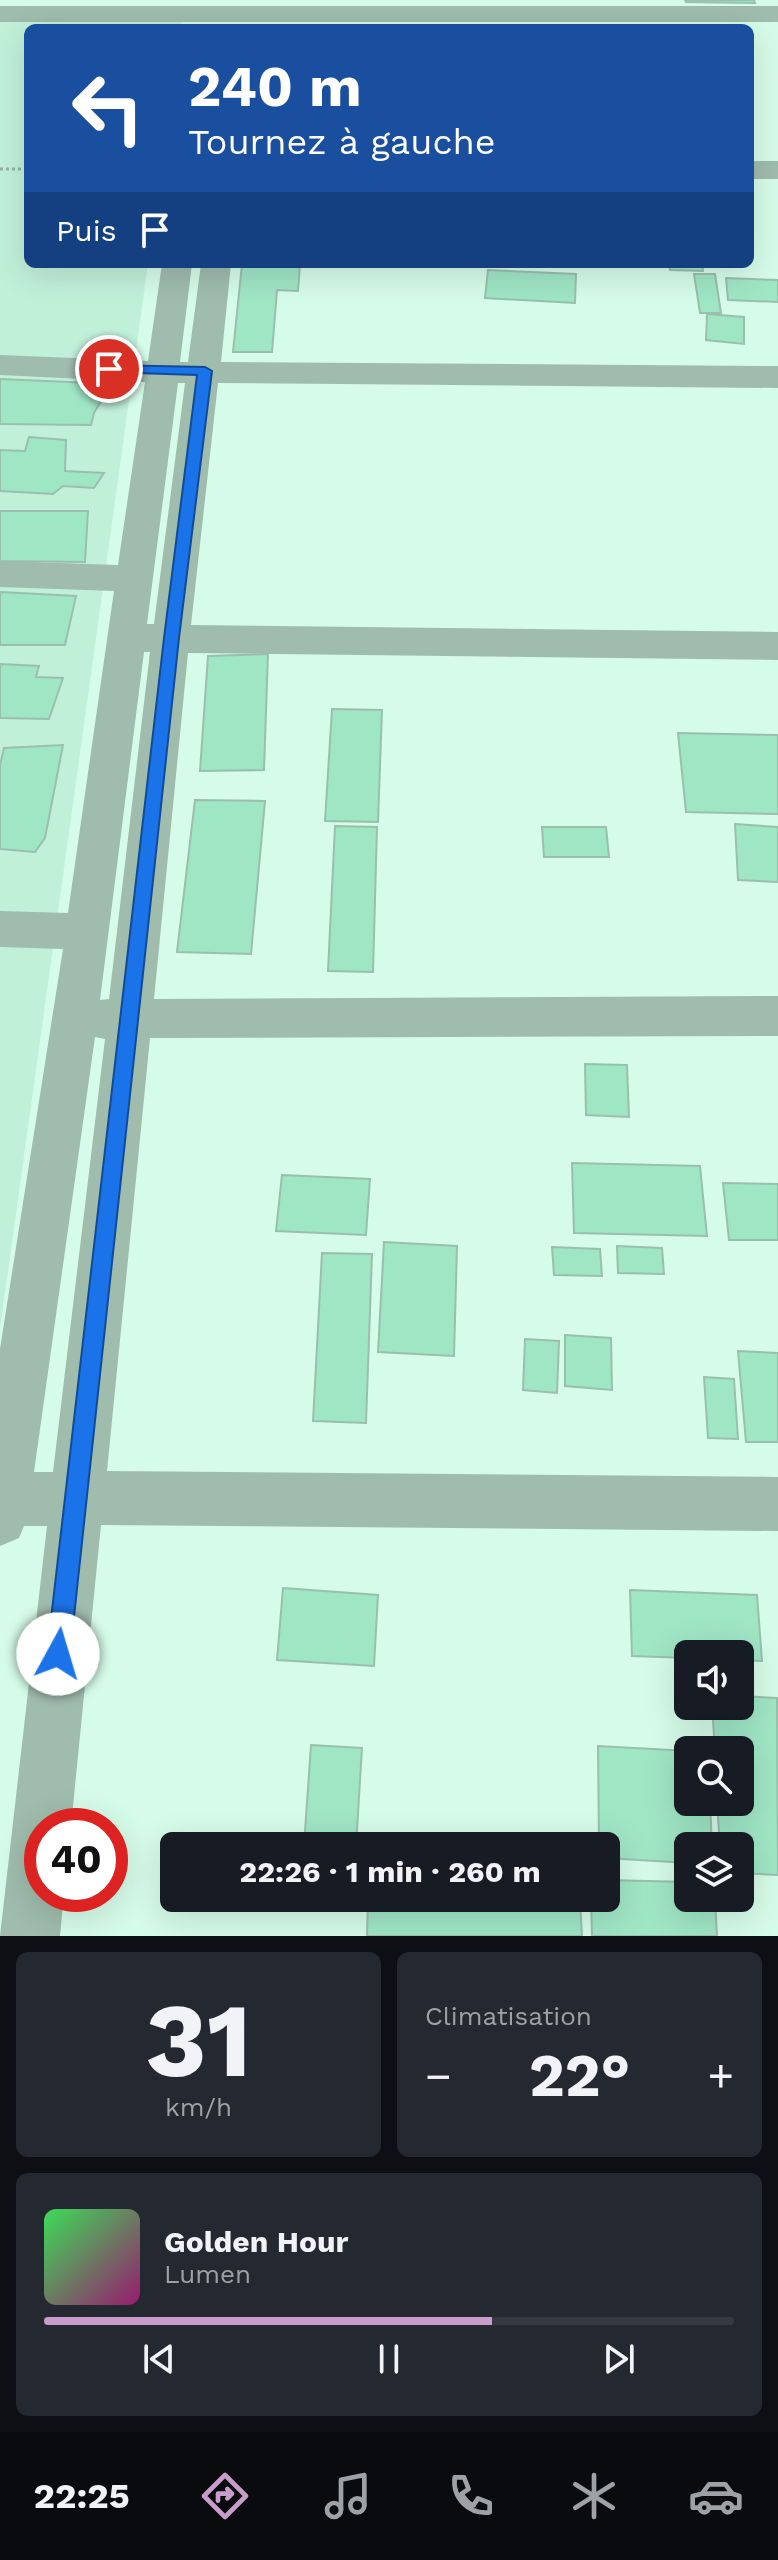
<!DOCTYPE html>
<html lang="fr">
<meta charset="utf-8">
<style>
:root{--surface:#171b24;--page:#242831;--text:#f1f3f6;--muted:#9ea1a6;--line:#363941;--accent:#c89ccb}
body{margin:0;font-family:"Work Sans",sans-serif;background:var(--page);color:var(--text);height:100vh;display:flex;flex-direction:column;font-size:30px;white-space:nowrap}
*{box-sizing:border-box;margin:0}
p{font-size:26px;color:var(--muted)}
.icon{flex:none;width:44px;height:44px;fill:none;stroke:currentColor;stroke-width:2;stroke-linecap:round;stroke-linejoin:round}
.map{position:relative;height:1936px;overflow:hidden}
.sheet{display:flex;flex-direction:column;gap:16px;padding:16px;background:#0d0f14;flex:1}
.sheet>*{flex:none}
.top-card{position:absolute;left:24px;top:24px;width:730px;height:244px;border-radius:12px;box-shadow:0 8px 32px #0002;background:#1a4fa0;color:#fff;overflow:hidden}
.controls{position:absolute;left:674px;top:1640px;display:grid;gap:16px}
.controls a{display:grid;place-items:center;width:80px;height:80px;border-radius:12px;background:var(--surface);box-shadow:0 8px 32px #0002;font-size:40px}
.speed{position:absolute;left:24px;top:1808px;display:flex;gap:16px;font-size:40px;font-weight:700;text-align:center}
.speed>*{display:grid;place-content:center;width:104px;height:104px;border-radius:50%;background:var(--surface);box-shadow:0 8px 32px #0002;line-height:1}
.speed .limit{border:12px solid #d22;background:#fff;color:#111}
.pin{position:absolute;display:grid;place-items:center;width:68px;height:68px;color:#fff;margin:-34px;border:4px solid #fff;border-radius:50%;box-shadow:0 2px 8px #0007}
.me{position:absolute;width:88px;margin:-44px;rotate:6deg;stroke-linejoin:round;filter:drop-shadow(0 0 6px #0008)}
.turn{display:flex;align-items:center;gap:28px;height:168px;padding:0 32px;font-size:36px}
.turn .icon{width:104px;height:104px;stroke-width:2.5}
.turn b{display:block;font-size:56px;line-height:68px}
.then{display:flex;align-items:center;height:76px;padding:0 32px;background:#0003;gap:16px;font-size:30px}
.big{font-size:60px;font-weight:700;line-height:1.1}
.sheet .widget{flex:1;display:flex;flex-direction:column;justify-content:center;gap:12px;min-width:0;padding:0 28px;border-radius:12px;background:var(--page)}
.sheet .dial{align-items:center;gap:0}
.dial b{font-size:104px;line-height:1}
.song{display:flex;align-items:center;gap:24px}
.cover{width:96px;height:96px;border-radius:12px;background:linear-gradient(135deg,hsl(130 70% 55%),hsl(320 70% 35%))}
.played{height:8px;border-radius:4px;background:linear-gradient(90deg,var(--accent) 65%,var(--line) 65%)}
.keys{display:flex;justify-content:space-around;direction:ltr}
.heat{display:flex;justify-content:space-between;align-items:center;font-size:44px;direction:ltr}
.sheet .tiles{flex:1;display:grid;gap:16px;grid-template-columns:1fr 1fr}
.widget:last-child{grid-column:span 2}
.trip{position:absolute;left:160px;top:1832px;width:460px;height:80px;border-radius:12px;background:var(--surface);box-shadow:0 8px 32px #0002;font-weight:700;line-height:80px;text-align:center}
.dock{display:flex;height:128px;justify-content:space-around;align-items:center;background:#090b0e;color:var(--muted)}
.dock .icon{width:56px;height:56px}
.dock .active{color:var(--accent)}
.dock b{font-size:36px;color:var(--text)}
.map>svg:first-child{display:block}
</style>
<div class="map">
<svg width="778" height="1936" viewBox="0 0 778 1936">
<rect width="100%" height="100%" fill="#d5fce8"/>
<polygon fill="#c1f0d9" points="183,7 180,28 28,28 28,264 148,264 0,1329 0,8"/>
<g fill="#9fe6c5" stroke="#9abfad" stroke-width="2">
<polygon points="685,0 754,0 755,3 686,2"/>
<polygon points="242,264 300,264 298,291 277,290 272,352 233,352"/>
<polygon points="669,264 702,264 703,271 670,270"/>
<polygon points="488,270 576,274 575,303 485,298"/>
<polygon points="694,274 715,274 721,313 700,313"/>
<polygon points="726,278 778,280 778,302 728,300"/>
<polygon points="707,314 744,317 744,344 706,340"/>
<polygon points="0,379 92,383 96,391 107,391 94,413 91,425 0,424"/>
<polygon points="29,437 66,440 65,471 104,473 94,488 63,486 53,494 0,491 0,450 25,451"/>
<polygon points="0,511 88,511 85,562 0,561"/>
<polygon points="0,592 76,596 65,645 0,645"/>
<polygon points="268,654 264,770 200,771 208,656"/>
<polygon points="0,664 39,666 36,677 63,678 49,719 0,718"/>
<polygon points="332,709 382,710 378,822 325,821"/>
<polygon points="678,733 778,735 778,814 686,812"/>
<polygon points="63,745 45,838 35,852 0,849 0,765 4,748"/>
<polygon points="195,800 265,801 251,954 177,952"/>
<polygon points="735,824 778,827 778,882 738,880"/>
<polygon points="335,826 377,827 373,972 328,971"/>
<polygon points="542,827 606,827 609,857 544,857"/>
<polygon points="585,1064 627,1065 629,1117 586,1115"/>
<polygon points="572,1163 700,1166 707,1236 574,1233"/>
<polygon points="282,1175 370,1179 366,1235 276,1231"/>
<polygon points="723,1183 778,1184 778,1240 729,1240"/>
<polygon points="384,1242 457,1246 454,1356 378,1352"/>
<polygon points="617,1246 662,1248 664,1274 618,1273"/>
<polygon points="552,1247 600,1249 602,1276 554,1275"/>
<polygon points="322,1253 372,1254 366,1423 313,1421"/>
<polygon points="565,1335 611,1338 612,1390 565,1386"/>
<polygon points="525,1339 559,1341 557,1393 523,1390"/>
<polygon points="738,1351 778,1353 778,1442 746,1442"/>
<polygon points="704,1377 734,1379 738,1439 708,1438"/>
<polygon points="283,1588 378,1595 374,1666 277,1660"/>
<polygon points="630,1590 757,1595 762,1661 740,1660 740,1654 688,1654 688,1658 632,1656"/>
<polygon points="740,1696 777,1698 778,1875 740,1873 740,1846 720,1846 717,1802 740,1802 740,1750 715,1750 712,1706 740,1706"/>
<polygon points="311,1745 362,1748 356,1846 304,1846"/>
<polygon points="598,1746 688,1751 688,1802 710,1802 712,1846 688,1846 688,1863 606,1858 606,1846 599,1846"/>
<polygon points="606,1880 688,1882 688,1898 715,1898 717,1936 592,1936 591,1898 606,1898"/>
<polygon points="368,1898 580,1898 582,1936 367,1936"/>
</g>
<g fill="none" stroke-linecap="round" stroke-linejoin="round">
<polyline stroke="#92b0a1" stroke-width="3" stroke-dasharray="3 3" stroke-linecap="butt" points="0,169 28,169"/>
<g fill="#9fbcad" fill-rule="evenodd">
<rect x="0" y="6" width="778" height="16"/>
<rect x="750" y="161" width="28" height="18"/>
<path d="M162 264H192L180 362H188L201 264H231L221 362 778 366V388L218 383 191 625 778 632V660L188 653 154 999 778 996V1036L150 1038 107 1471 778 1477V1531L101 1525 71 1826H42V1894H64L60 1936H0L47 1526H24L19 1538 0 1546V1349L63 949 0 947V911L68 913 114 591 0 587V561L118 565 145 382 0 375V355L148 361ZM178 383H185L154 624H147ZM144 652H150L109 999 100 1000ZM95 1037 105 1039 53 1472H34Z"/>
</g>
</g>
<polygon fill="#1a73e8" stroke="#114b97" stroke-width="2" points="109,365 205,367 212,371 179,638 70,1654 67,1663 58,1666 50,1663 47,1654 164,638 197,375 104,372 102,369"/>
</svg>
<div class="controls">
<a><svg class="icon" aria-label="sound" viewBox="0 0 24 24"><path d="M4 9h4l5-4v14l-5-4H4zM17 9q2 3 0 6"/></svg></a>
<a><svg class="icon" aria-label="search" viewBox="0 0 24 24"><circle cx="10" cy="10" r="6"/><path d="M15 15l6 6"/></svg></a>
<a><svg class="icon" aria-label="layers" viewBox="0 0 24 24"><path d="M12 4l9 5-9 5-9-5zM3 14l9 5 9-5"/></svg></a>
</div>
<div class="speed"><div class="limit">40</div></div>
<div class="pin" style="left:109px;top:369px;background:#d93025"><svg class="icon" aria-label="arrive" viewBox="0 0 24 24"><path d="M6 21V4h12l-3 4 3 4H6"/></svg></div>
<svg class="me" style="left:58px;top:1654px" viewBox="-20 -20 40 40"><circle r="19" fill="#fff"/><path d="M0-13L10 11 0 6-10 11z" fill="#1a73e8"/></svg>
<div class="trip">22:26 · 1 min · 260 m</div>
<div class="top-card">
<div class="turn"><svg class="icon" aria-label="left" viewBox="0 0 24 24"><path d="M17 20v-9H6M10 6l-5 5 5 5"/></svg><div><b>240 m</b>Tournez à gauche</div></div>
<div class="then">Puis<svg class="icon" aria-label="arrive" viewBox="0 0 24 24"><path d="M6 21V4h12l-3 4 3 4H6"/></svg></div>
</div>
</div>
<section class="sheet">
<div class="tiles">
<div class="widget dial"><b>31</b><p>km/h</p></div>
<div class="widget"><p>Climatisation</p>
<div class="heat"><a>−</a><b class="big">22°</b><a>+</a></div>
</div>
<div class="widget">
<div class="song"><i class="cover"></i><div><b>Golden Hour</b><p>Lumen</p></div></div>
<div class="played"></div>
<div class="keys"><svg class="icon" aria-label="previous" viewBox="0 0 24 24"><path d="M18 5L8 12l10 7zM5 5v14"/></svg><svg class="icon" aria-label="pause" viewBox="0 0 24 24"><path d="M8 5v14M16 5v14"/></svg><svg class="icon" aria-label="next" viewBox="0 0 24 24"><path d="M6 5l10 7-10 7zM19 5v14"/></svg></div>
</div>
</div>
</section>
<nav class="dock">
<b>22:25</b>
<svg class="icon active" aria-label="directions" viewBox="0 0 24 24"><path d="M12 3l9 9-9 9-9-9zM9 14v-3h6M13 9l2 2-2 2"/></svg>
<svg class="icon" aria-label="music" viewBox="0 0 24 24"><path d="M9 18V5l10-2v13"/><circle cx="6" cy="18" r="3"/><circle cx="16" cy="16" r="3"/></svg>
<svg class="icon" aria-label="phone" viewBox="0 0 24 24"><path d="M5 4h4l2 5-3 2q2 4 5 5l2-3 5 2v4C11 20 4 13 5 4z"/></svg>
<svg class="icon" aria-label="climate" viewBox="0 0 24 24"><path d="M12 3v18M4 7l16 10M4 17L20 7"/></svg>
<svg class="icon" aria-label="car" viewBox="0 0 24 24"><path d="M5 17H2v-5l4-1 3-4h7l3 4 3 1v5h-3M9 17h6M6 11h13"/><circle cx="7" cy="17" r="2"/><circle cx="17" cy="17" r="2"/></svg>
</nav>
